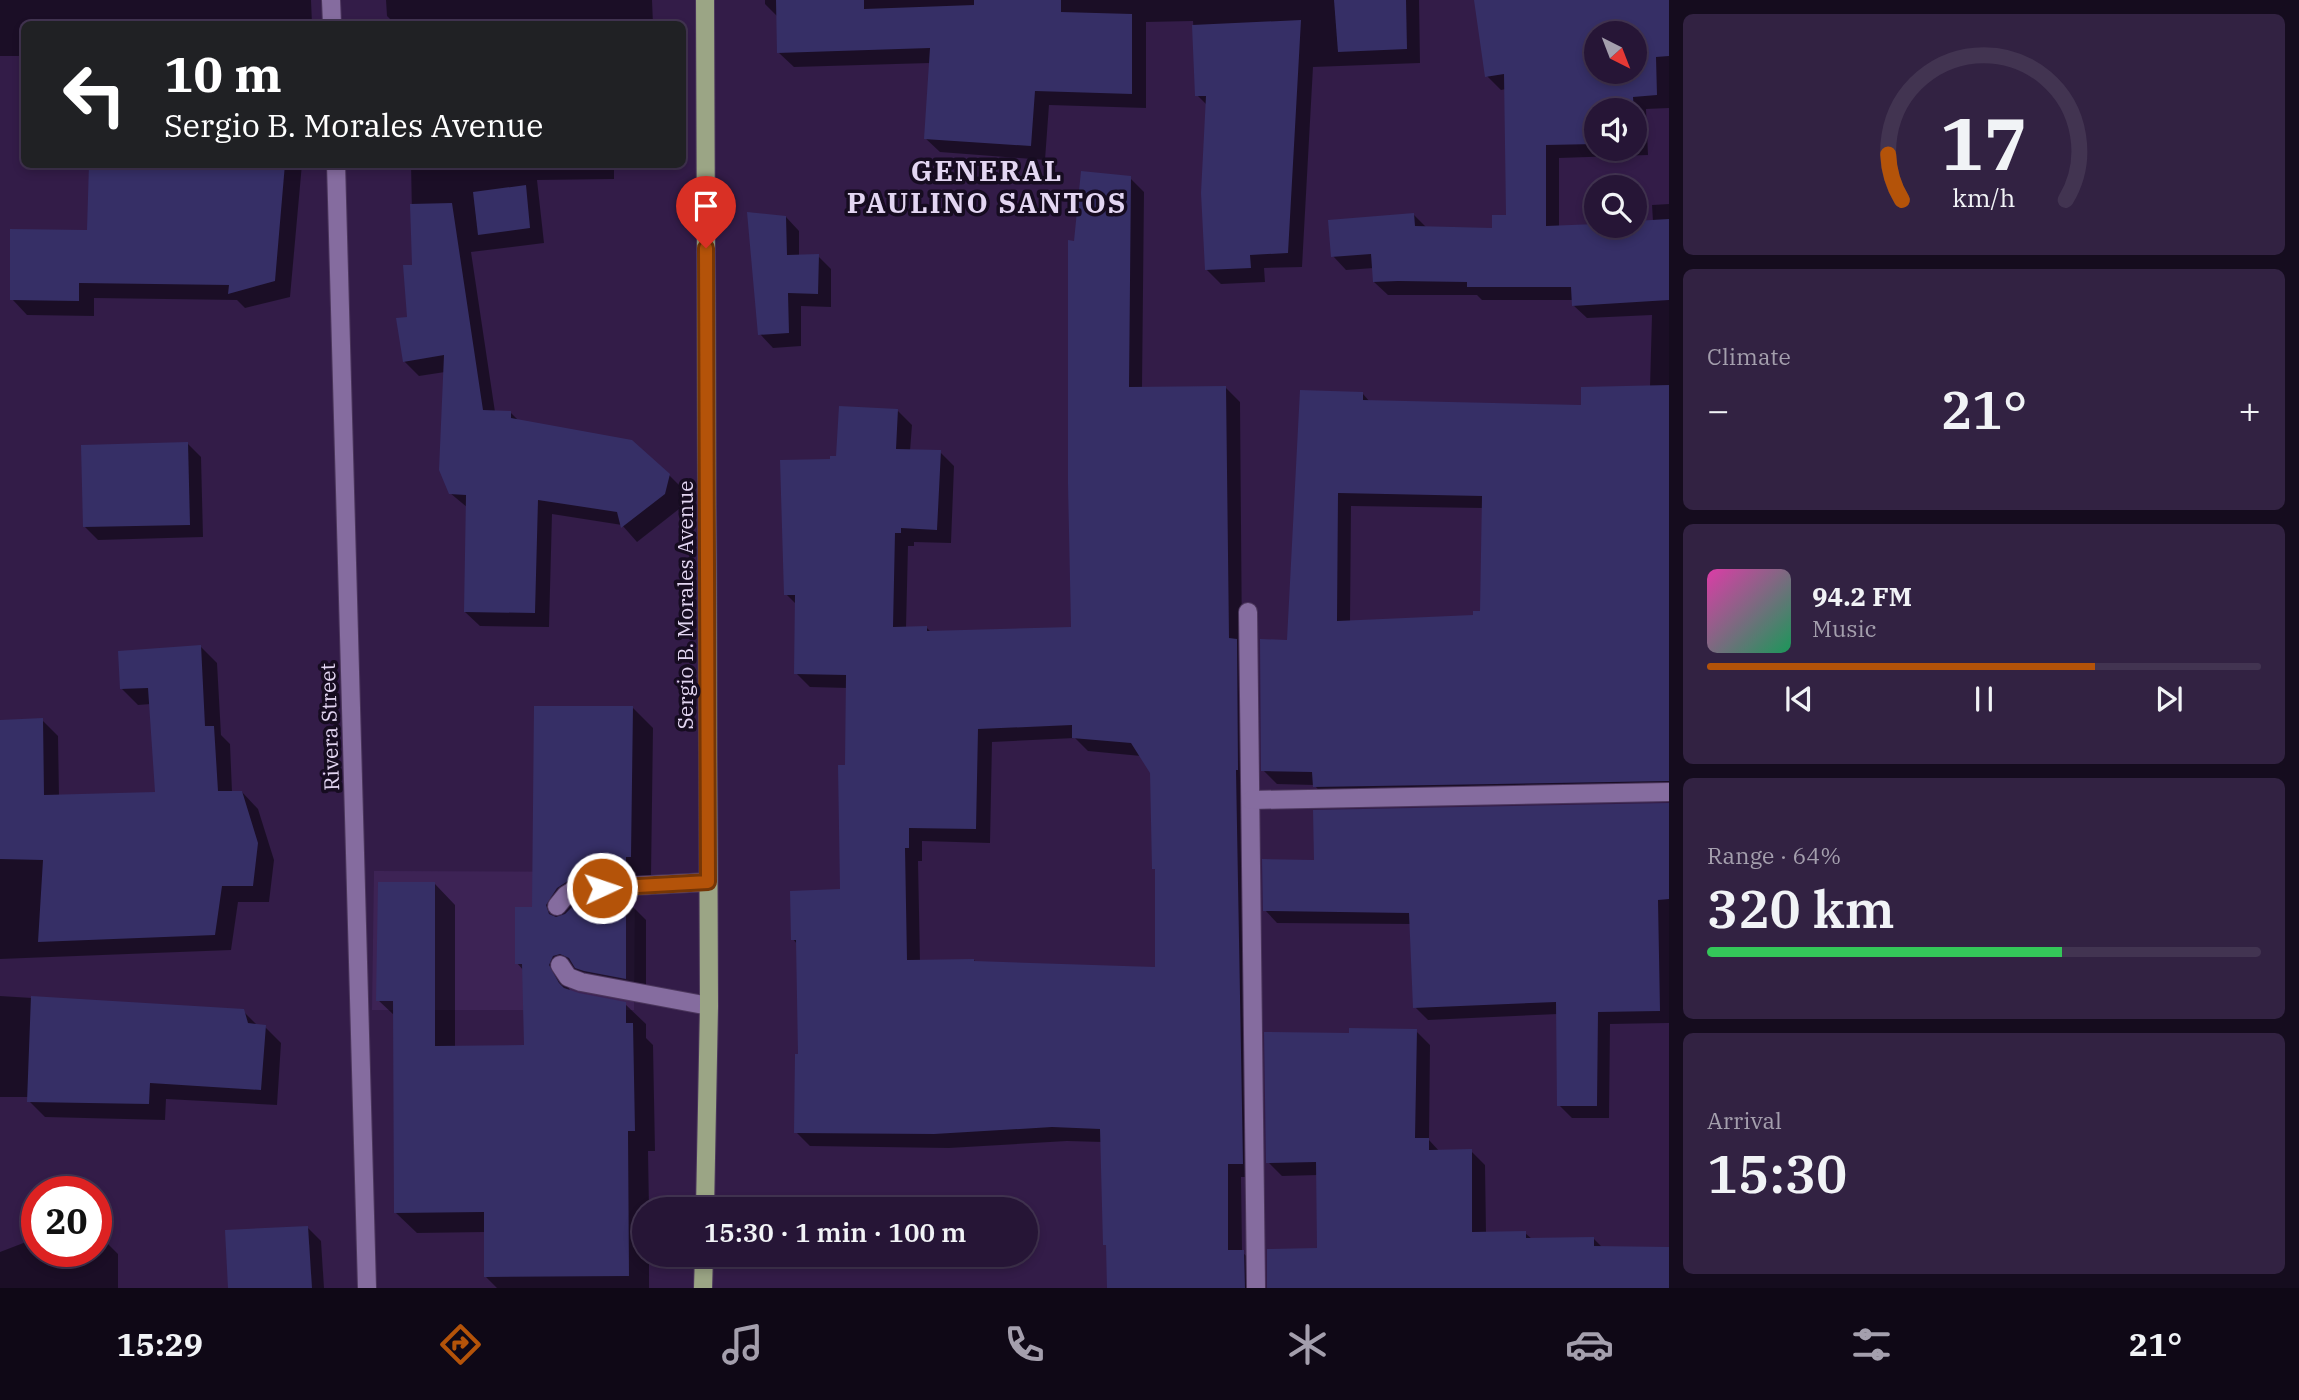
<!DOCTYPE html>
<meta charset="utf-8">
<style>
:root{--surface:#261536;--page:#322242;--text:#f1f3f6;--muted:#a49fad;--line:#423451;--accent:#b45309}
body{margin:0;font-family:"IBM Plex Serif",serif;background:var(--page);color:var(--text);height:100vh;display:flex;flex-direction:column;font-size:26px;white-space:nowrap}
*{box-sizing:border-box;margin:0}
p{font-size:23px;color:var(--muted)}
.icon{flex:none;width:38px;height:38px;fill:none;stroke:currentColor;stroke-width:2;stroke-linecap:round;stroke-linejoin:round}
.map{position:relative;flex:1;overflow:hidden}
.side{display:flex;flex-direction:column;gap:14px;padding:14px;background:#150c1e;width:630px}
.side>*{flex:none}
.banner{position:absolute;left:21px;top:21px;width:665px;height:147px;border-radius:10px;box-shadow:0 4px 10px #0003,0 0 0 2px var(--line);background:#202124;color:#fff;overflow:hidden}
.needle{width:46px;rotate:138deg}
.buttons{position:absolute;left:1584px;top:21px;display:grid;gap:14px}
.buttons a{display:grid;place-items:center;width:63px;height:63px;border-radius:50%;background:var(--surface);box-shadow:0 4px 10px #0003,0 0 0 2px var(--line);font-size:35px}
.speed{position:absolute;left:21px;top:1176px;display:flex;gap:14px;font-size:35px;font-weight:700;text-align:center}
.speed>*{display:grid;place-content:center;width:91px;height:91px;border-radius:50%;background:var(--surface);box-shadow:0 4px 10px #0003,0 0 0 2px var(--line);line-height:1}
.speed .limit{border:10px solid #d22;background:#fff;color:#111}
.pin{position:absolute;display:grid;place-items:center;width:60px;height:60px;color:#fff;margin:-72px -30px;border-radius:50% 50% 50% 0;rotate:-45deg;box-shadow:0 0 7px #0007}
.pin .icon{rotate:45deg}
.me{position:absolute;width:77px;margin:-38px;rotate:87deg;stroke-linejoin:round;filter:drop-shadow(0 0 5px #0008)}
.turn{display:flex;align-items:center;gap:24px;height:147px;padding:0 28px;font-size:32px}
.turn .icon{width:91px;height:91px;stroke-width:2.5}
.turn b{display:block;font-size:49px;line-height:60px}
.big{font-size:52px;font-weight:600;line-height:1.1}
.side .card{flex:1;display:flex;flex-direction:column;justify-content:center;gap:10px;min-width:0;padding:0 24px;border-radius:10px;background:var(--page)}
.side .dial{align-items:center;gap:0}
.dial svg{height:182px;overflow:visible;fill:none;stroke:var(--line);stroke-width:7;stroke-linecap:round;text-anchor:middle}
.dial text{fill:var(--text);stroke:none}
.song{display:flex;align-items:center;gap:21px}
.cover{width:84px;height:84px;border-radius:10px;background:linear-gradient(135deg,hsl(320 70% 55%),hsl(150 70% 35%))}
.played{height:7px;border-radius:4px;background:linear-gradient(90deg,var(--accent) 70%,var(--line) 70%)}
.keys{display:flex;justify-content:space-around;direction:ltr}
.heat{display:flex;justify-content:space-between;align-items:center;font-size:38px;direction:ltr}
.charge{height:10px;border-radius:5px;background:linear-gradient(90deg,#34c759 64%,var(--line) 0)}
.trip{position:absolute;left:632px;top:1197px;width:406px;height:70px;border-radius:35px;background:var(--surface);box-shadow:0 4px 10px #0003,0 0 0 2px var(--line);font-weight:600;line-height:70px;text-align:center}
.tab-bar{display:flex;height:112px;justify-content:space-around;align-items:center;background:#0f0816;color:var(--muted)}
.tab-bar .icon{width:49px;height:49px}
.tab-bar .current{color:var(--accent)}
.tab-bar b{font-size:32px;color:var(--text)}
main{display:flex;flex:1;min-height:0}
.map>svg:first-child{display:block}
</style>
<main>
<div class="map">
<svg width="1669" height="1288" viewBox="0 0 1669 1288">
<rect width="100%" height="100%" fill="#331c48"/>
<polygon fill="#3d2355" points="374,871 635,872 634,1010 372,1010"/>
<g fill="#0007" fill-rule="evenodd">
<polygon points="0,0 311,0 312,24 24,24 24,140 19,56 0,56"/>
<polygon points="386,0 652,0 653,24 395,24 387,16"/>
<polygon points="765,0 1419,0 1420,63 1313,67 1302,267 1264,268 1265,282 1221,284 1206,269 1207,105 1197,95 1193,21 1146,22 1146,108 1049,105 1045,160 940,152 925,138 930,63 794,67 779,53 778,17 765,4"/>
<path d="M1476 0H1669V108L1646 109 1648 155 1559 158V227L1634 226 1653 222 1652 205 1669 204V795L1328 800 1314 785 1277 784 1263 770 1289 641 1363 394 1370 402 1583 407 1650 387 1652 315 1587 318 1573 305V300H1482L1477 295H1388L1374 282V268L1346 270 1333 256 1414 215 1427 228 1494 230 1508 217 1506 89 1501 90 1487 76ZM1596 33H1634V72H1596ZM1596 110H1634V149H1596ZM1351 506 1483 508 1482 612 1475 617 1350 622Z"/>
<polygon points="39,164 69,164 41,167"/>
<polygon points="91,164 302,164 290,297 245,308 237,300 94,298 94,316 27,315 12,299 89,232"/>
<polygon points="411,164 614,164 614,179 537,180 544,243 471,252 495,412 511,413 519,421 669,475 684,490 679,509 637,542 622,525 552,514 549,627 480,626 465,612 468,508 450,493 445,372 419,376 404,361 413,266"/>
<path d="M1130 178 1144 192 1142 389 1226 388 1240 402 1242 646 1256 1177H1241L1242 1252 1257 1266 1258 1288H1109L1108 1247 1105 1244 1102 1142 1067 1141 949 1148 810 1146 796 1132 799 1056 797 944 793 939 841 891 847 766 848 688 810 687 796 673 797 605 786 594 831 461 898 411 912 425 910 451 940 452 954 466 951 543 914 542V546H908L906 628 926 627 932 633 1073 629 1075 242ZM1075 738 1088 751 1141 756 1152 772 1154 868 1156 871V969L976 963 974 960 920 962 918 861H922V841L990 843 992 742Z"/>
<polygon points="786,217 799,231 799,256 818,256 831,269 831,307 801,306 801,346 773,348 760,334"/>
<polygon points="187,443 201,457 203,537 98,540 85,527"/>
<polygon points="201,647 217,663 221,735 230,744 232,792 242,792 258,809 274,860 269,902 238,902 231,950 0,959 0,721 42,720 58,736 59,796 156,794 151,704 138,705 122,689"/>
<polygon points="632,707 653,728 651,877 646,877 646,895 623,897 646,920 646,999 574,976 568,987 571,992 625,1004 646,1024 646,1038 653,1045 655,1151 648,1151 649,1209 644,1209 644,1255 649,1255 649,1288 497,1288 486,1277 486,1232 417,1233 396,1213 395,1016 378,1000 435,884 455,905 455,1047 526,1046 523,970 517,963 534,908"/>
<polygon points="1669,804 1669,1023 1610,1024 1609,1118 1572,1118 1559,1105 1558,1014 1428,1020 1415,1007 1411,924 1277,923 1265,910 1316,861 1315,812"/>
<polygon points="0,996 243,1011 258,1026 265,1027 281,1043 277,1105 166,1099 165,1120 45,1117 29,1101 29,1097 0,1097"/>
<polygon points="1416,1031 1430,1045 1429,1140 1440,1152 1471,1151 1485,1165 1486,1233 1525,1233 1532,1239 1594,1239 1603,1248 1669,1249 1669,1288 1268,1288 1319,1249 1318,1175 1282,1176 1268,1162 1350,1035"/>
<polygon points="307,1227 321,1241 324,1288 230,1288"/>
<polygon points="96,1241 105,1241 118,1254 118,1288 0,1288 0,1252 26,1242 37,1242 37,1251 96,1251"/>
</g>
<g fill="#362f66" fill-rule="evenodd">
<polygon points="776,0 864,0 864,9 974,5 974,0 1061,0 1061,12 1132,14 1132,94 1035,91 1031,146 924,139 930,48 777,53"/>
<polygon points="1334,0 1406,0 1407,49 1338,52"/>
<path d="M1474 0H1669V56L1656 57 1657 95 1633 97 1634 110H1596V144L1546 145V226L1596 224V226H1634V221L1669 219V300L1572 306 1571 287H1467V282L1398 281 1373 282 1371 254 1331 257 1328 220 1414 213 1415 226 1492 228V215H1506L1504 74 1485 77ZM1596 33H1634V72H1596Z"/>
<polygon points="1301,20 1288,253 1250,255 1251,268 1205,270 1201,193 1206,96 1195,96 1192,25"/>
<polygon points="89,164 285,164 275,281 228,294 229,285 79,283 79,301 10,300 10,229 87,230"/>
<path d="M1081 171 1131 176 1129 387 1226 386 1229 638 1237 639 1238 770H1236L1243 1164H1228V1250H1244L1245 1288H1107L1106 1245H1103L1100 1129 1052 1127 934 1134 794 1133 795 1054H798L796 940H791L790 891 840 889 838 765H845L846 675 794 674 795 595H784L780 460 830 459V456H836L839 406 898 409 896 449 941 450 937 530 901 528V533H895L893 627 927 626V631L1071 627 1068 484V240L1074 241ZM1072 725V738L1131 743 1150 773 1152 869H1155V967L974 961V959L907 960 905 848H909V828L976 829 978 729Z"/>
<polygon points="526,185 530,228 478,235 473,192"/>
<polygon points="452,203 483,410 511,411 511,418 632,440 670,474 665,494 621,528 617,512 538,500 535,613 464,612 466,495 449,494 439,470 444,355 403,362 396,318 407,317 403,265 412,265 410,204"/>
<polygon points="747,212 786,216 787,255 819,254 818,294 788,293 789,333 758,335"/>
<path d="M1669 385V781L1313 787 1312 772 1261 771 1260 639 1287 640 1300 390 1363 392V400L1581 405V387ZM1338 493 1482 496 1480 611H1473V615L1337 621Z"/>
<polygon points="188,442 190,525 83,527 81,445"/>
<polygon points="201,645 205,726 214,726 218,791 242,791 258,843 253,886 222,886 215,935 38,942 43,860 0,859 0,720 43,718 44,795 155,792 148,688 120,689 118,651"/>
<polygon points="534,706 633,706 631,857 626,857 626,875 571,879 557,888 546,905 549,914 556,917 565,914 579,900 626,898 626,979 584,971 575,968 569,958 560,954 553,956 549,965 559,983 564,988 579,993 626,1002 626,1023 633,1023 635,1131 628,1131 629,1276 484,1277 484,1212 394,1213 393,1001 376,1001 378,882 435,882 435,1046 524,1045 522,964 515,964 515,907 532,907"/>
<polygon points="1669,803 1669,899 1658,900 1660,1011 1598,1012 1597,1106 1557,1106 1556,1002 1413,1008 1409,913 1263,911 1262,859 1314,860 1313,810"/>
<polygon points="31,996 244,1009 248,1023 266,1025 261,1090 150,1083 149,1104 27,1102"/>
<polygon points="1349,1028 1417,1029 1415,1138 1429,1138 1429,1150 1472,1149 1472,1232 1526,1231 1526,1238 1594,1237 1594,1246 1669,1247 1669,1288 1267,1288 1267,1249 1317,1248 1316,1162 1266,1163 1264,1032 1349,1033"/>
<polygon points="308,1226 312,1288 228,1288 225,1230"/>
</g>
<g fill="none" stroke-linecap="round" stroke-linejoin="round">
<defs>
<g id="service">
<polyline points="557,906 566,895 576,889 708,882"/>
<polyline points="560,965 568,977 581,982 709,1006"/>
</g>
<g id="minor">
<polyline points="331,0 332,24"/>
<polyline points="336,164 367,1288"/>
<polyline points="1248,612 1256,1288"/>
<polyline points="1251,800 1669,792"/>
</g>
<g id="primary">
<polyline points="705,1209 709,1006 705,0"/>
<polyline points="703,1288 704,1255"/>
</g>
</defs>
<use href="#service" stroke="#4b365c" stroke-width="20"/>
<use href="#minor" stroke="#4b365c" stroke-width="20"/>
<use href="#primary" stroke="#4b365c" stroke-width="20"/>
<use href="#service" stroke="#856c9f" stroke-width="18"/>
<use href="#minor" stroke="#856c9f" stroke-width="18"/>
<use href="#primary" stroke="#9ba585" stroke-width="18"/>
</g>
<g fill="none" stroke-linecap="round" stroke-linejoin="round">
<defs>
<polyline id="route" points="602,888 708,882 706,248"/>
</defs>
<use href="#route" stroke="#753606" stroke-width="18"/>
<use href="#route" stroke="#b45309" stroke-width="12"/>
</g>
<g text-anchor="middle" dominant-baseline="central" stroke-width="7" stroke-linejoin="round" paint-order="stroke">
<g font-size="21" fill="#e3d6f2" stroke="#160c20">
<text transform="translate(685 605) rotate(-90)">Sergio B. Morales Avenue</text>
<text transform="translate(329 727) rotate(-92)">Rivera Street</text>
</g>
<g font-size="28" font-weight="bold" letter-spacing="2" fill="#e3d6f2" stroke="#160c20">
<text x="987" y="170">GENERAL<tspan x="987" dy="32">PAULINO SANTOS</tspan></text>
</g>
</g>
</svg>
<div class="buttons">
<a><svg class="needle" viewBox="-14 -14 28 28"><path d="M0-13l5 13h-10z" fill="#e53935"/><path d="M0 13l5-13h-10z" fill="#a49fad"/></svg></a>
<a><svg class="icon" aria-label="sound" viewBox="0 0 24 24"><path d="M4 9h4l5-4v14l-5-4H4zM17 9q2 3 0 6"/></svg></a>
<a><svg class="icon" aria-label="search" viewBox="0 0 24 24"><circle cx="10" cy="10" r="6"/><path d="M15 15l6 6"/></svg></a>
</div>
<div class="speed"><div class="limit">20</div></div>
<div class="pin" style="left:706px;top:248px;background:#d93025"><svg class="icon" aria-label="arrive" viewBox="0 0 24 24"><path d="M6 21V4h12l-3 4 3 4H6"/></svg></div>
<svg class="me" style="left:602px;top:888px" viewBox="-20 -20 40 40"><circle r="17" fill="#b45309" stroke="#fff" stroke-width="3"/><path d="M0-11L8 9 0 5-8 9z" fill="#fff"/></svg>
<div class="trip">15:30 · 1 min · 100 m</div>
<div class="banner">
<div class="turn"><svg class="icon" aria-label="left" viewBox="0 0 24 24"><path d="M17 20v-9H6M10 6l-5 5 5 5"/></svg><div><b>10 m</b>Sergio B. Morales Avenue</div></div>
</div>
</div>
<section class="side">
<div class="card dial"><svg viewBox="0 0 100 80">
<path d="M14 69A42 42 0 1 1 86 69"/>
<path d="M14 69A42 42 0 0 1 8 49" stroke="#b45309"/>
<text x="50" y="56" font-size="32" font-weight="700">17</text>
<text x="50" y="72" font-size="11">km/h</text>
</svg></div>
<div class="card"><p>Climate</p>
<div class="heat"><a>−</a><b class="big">21°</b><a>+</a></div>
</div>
<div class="card">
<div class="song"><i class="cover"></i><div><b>94.2 FM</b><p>Music</p></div></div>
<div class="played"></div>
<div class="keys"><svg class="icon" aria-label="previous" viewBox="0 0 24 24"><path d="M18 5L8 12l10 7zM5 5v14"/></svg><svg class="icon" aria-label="pause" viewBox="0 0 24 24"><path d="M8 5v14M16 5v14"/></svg><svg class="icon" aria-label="next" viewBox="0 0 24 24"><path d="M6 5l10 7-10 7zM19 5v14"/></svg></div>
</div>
<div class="card"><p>Range · 64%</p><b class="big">320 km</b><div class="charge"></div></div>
<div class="card"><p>Arrival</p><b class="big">15:30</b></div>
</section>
</main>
<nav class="tab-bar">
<b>15:29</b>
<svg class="icon current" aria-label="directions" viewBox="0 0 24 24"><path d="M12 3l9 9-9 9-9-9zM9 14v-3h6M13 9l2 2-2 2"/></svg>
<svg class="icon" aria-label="music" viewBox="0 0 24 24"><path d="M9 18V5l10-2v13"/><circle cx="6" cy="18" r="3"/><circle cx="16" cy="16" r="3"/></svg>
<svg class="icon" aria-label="phone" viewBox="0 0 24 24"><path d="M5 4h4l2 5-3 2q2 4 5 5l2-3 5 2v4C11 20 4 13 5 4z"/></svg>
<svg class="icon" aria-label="climate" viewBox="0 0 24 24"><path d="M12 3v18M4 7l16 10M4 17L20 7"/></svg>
<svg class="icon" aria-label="car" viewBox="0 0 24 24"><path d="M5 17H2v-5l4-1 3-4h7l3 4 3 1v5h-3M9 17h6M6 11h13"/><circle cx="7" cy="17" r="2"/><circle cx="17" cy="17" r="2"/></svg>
<svg class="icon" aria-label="filters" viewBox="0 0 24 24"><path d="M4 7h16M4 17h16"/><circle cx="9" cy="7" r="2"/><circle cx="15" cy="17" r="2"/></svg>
<b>21°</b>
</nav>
